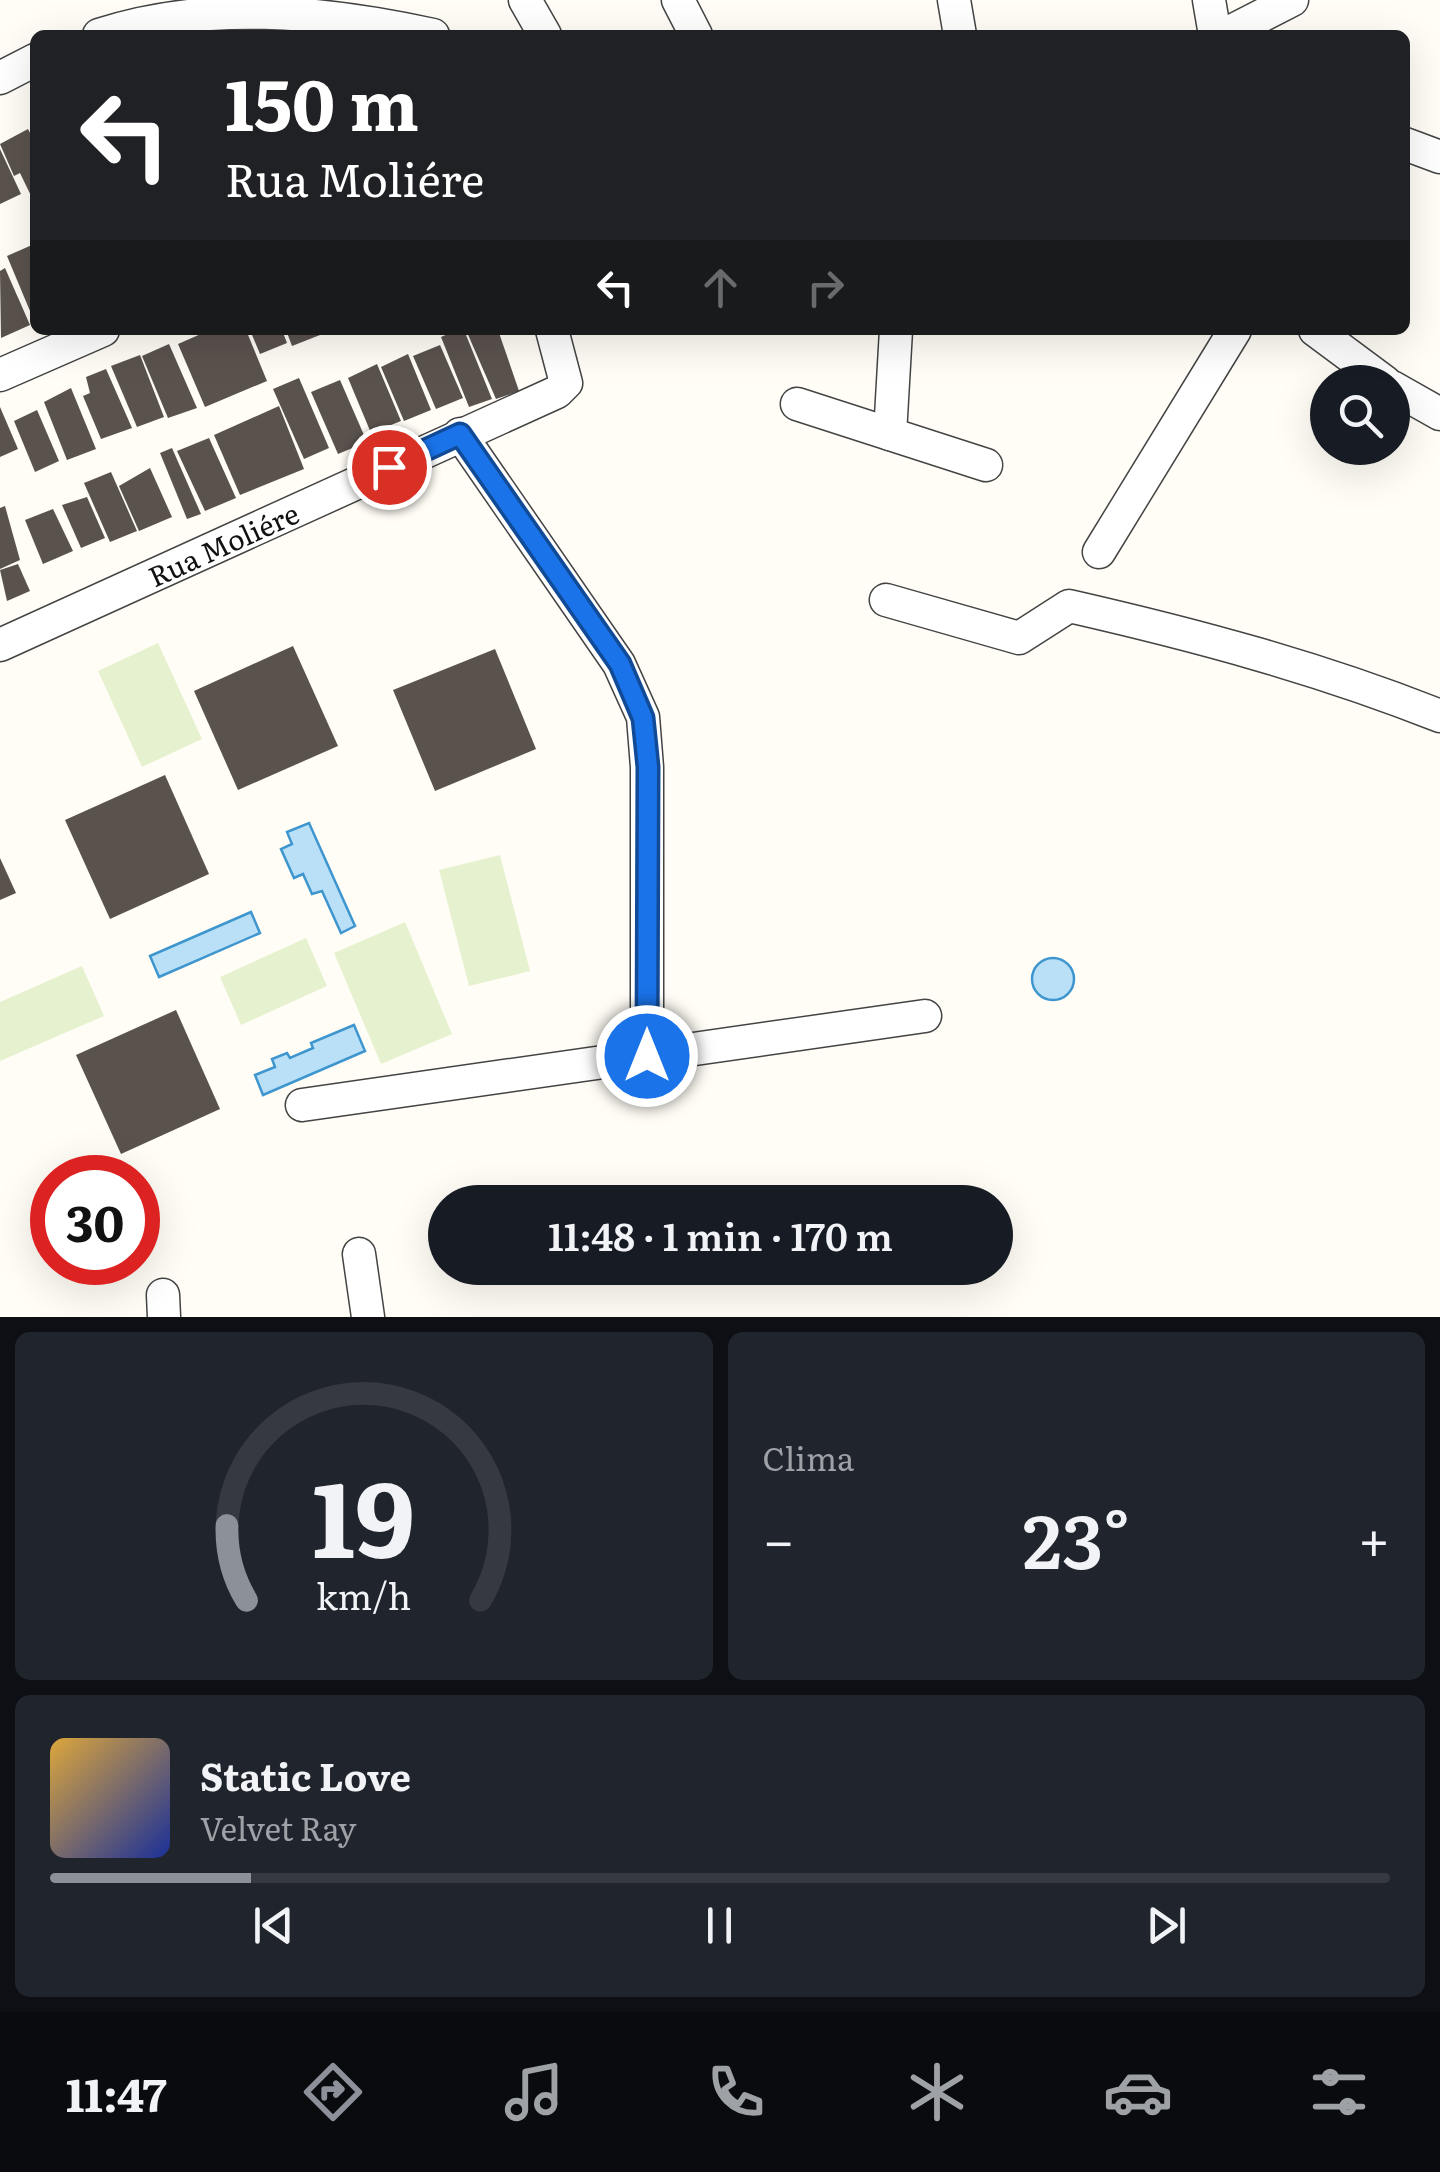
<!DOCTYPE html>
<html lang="pt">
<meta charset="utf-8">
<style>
:root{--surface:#171b24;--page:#20242c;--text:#f1f3f6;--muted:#9ea1a6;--line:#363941;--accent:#8c9099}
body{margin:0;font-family:Literata,serif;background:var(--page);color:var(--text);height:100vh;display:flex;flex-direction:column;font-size:38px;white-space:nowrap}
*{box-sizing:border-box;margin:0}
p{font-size:32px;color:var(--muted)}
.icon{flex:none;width:55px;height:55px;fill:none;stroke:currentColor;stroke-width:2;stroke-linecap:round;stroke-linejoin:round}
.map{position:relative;height:1317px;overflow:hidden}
.panel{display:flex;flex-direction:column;gap:15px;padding:15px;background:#0d0f14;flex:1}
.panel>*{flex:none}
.banner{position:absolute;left:30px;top:30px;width:1380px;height:305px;border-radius:15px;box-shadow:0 10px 40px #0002;background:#202124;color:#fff;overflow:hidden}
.fabs{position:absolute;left:1310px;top:365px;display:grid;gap:20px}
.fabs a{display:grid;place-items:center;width:100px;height:100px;border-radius:50%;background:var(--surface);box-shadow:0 10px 40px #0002;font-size:50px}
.speed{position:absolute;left:30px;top:1155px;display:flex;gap:20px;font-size:50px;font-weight:700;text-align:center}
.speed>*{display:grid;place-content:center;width:130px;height:130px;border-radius:50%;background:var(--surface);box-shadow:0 10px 40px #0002;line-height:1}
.speed .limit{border:15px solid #d22;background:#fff;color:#111}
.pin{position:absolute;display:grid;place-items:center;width:85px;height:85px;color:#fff;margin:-42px;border:5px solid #fff;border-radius:50%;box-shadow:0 2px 10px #0007}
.me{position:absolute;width:110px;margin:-55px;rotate:0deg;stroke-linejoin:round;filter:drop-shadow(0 0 8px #0008)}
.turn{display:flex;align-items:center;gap:35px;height:210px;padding:0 30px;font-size:45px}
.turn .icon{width:130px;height:130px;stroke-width:2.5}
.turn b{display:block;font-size:70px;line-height:85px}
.lanes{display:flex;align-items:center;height:95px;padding:0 30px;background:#0003;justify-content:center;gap:50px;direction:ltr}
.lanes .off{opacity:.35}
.big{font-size:75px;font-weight:600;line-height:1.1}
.panel .card{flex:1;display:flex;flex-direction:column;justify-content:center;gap:15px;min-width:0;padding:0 35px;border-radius:15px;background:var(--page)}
.panel .dial{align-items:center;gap:0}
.dial svg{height:260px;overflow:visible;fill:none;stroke:var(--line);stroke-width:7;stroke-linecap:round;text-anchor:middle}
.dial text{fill:var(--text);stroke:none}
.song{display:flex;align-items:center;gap:30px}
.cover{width:120px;height:120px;border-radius:15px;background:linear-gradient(135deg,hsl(40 70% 55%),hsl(230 70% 35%))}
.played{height:10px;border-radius:5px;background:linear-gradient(90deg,var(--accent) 15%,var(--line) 15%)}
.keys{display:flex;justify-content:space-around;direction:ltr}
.heat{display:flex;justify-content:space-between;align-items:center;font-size:55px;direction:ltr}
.panel .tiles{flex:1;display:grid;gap:15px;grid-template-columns:1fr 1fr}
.card:last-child{grid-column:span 2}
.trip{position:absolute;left:428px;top:1185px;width:585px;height:100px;border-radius:50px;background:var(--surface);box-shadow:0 10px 40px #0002;font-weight:600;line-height:100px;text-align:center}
.menu{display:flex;height:160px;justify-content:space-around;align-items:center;background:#090b0e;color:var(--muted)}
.menu .icon{width:70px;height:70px}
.menu .selected{color:var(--accent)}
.menu b{font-size:45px;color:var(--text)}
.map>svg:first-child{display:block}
</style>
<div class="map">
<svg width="1440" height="1317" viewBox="0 0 1440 1317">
<rect width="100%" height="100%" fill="#fffdf5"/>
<g fill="#e6f2cf">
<polygon points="158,643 202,739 142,767 98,671"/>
<polygon points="500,855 530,971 469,986 439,870"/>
<polygon points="405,922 452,1034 381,1064 334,953"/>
<polygon points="306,938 327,986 241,1025 220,977"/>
<polygon points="82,966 104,1016 0,1061 0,1002"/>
</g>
<g fill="#b9e0f7" stroke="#3f96cf" stroke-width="2.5">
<polygon points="309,823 355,926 341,933 322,891 312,894 303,874 294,878 281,849 292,844 287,832"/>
<polygon points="251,912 260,933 159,977 150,956"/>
<circle cx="1053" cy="979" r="21"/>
<polygon points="354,1025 365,1051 263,1095 255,1075 275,1067 272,1059 287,1053 290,1058 313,1048 311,1043"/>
</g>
<g fill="#5a524d">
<polygon points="28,129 35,142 35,204 20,173 14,176 0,144"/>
<polygon points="0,149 21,194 0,204"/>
<polygon points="32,245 35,253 35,323 7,256"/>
<polygon points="5,268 30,325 1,338 0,271"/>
<polygon points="210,330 246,330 267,381 205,407 178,344"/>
<polygon points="250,330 282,330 287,343 260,354"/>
<polygon points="286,330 318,330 320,335 292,346"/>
<polygon points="457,330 464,330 492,399 469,407 441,337"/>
<polygon points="466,330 498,330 519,391 496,399"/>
<polygon points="169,344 197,408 168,418 142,356"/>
<polygon points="440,345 463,398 436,409 413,356"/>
<polygon points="408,354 431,410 404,421 381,367"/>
<polygon points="140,355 164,417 137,427 111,366"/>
<polygon points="377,364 401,421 371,433 348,378"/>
<polygon points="106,369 132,428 101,439 83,396 90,393 86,377"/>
<polygon points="299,378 329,448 304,459 273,389"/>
<polygon points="340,380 367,442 338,454 311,392"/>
<polygon points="71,388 96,449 67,460 44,402"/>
<polygon points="279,406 304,469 240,495 214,435"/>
<polygon points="0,407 18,449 0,457"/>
<polygon points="37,410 59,461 35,472 14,421"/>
<polygon points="209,438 236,498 205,511 177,451"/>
<polygon points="172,448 201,514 187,519 160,453"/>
<polygon points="150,468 172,517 139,531 119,486"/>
<polygon points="111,472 137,531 110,542 84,483"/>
<polygon points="87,497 105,538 81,548 62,505"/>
<polygon points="5,506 20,560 0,569 0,508"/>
<polygon points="53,509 73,551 43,564 25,520"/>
<polygon points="18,564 30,591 7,601 0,570"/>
<polygon points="293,646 338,746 238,790 194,691"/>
<polygon points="495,649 536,749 435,791 393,690"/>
<polygon points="165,775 209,874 110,919 65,820"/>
<polygon points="0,858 16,893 0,900"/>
<polygon points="176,1010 220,1109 121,1154 76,1055"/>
</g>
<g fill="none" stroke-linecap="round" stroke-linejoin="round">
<defs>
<g id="minor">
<polyline points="525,0 545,35"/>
<polyline points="678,0 696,35"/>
<polyline points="954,0 960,35"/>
<polyline points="1209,0 1215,35"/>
<path d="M99 35C206 0 323 11 433 35"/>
<polyline points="1224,35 1292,0"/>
<polyline points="0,78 35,60"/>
<polyline points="1405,144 1440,157"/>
<polyline points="1315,330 1385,382"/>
<polyline points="0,375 103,330"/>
<polyline points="1392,387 1440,414"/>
<polyline points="797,404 986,465"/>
<polyline points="460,434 619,664 643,717 647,767 647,1056"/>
<polyline points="890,434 896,330"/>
<polyline points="1099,552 1235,330"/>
<path d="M886 600 1019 638 1069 606C1196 635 1319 668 1440 716"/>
<path id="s1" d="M0 645 557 392 566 383 552 330"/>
<polyline points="302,1105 925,1016"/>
<polyline points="359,1254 368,1317"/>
<polyline points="163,1295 164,1317"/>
</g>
</defs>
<use href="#minor" stroke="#444" stroke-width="35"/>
<use href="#minor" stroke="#fff" stroke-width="32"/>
</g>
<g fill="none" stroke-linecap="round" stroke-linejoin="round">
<defs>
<polyline id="route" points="389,467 460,434 620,664 643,718 648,767 647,1056"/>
</defs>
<use href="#route" stroke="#114b97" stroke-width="25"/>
<use href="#route" stroke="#1a73e8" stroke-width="18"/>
</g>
<g text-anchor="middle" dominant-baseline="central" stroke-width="10" stroke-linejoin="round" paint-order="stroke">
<g font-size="28" fill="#111" stroke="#fff">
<text stroke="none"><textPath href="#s1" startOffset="245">Rua Moliére</textPath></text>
</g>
</g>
</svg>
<div class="fabs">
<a><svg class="icon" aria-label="search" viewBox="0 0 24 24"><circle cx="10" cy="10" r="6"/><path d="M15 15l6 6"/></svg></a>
</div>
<div class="speed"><div class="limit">30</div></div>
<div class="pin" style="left:389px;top:467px;background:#d93025"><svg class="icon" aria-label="arrive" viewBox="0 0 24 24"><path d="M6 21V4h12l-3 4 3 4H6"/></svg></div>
<svg class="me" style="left:647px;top:1056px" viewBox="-20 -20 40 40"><circle r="17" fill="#1a73e8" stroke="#fff" stroke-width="3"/><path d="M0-11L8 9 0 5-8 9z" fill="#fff"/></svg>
<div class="trip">11:48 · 1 min · 170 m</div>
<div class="banner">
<div class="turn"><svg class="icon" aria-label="left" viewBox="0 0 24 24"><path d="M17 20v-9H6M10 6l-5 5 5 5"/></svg><div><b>150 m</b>Rua Moliére</div></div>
<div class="lanes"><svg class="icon" aria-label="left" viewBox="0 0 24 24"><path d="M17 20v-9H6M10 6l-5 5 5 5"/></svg><svg class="icon off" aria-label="ahead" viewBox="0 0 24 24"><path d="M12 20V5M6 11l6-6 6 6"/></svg><svg class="icon off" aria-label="right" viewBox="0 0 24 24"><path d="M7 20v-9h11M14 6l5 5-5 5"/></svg></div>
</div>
</div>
<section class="panel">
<div class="tiles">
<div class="card dial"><svg viewBox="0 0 100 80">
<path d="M14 69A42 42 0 1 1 86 69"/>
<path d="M14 69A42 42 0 0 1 8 46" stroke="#8c9099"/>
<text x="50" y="56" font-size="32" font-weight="700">19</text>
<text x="50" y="72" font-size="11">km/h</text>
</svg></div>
<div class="card"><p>Clima</p>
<div class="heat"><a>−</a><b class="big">23°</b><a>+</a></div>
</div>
<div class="card">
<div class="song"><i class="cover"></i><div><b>Static Love</b><p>Velvet Ray</p></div></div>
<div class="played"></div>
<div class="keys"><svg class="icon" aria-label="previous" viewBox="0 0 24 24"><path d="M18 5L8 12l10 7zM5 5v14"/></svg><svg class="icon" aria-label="pause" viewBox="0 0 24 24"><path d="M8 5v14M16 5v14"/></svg><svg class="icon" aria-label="next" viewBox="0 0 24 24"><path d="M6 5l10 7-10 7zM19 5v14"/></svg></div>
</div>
</div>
</section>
<nav class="menu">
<b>11:47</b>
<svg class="icon selected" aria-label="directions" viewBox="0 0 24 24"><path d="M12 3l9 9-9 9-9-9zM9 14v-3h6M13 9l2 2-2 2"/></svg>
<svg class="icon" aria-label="music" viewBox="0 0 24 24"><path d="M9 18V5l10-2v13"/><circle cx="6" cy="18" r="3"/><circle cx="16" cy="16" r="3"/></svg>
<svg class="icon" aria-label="phone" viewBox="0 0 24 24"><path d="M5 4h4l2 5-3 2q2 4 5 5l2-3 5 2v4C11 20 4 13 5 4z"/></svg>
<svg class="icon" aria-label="climate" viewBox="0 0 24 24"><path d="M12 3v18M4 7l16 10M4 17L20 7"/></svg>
<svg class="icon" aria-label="car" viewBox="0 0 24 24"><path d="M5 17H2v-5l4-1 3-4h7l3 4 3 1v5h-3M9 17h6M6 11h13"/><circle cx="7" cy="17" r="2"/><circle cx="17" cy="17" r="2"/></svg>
<svg class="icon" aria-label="filters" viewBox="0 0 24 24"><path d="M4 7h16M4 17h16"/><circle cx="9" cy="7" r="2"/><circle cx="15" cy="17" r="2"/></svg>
</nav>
